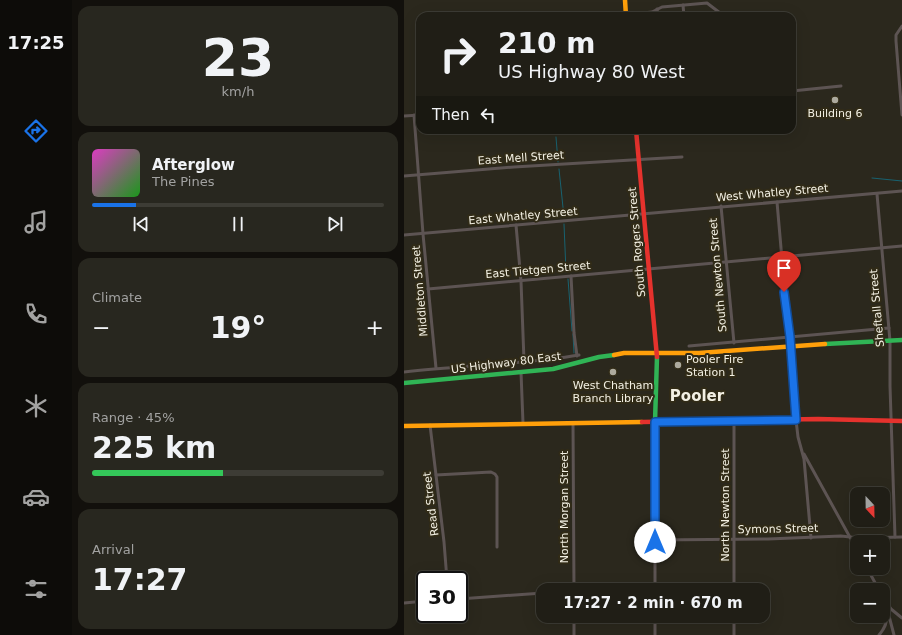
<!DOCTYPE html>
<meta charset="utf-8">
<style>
:root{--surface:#201e16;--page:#28271f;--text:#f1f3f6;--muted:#a2a2a1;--line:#3d3c35;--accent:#1a73e8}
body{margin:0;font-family:"DejaVu Sans",sans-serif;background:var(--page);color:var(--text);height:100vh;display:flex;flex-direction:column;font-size:15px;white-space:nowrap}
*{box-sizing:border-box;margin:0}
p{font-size:13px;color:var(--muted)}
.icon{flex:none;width:22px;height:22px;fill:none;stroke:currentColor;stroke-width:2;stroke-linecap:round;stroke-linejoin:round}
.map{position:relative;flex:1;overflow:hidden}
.drawer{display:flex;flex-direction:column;gap:6px;padding:6px;background:#12100c;width:332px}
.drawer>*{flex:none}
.top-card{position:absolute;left:12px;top:12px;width:380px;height:122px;border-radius:12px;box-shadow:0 4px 16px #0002,0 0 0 1px var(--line);background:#201e16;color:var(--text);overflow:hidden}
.needle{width:26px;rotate:158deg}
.fabs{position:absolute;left:446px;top:487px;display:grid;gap:8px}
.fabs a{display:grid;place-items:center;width:40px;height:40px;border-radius:8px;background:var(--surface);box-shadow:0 4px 16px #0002,0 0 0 1px var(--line);font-size:20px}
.speed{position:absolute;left:12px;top:571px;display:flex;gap:8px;font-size:20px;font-weight:700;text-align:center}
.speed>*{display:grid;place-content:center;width:52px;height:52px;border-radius:50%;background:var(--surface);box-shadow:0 4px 16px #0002,0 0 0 1px var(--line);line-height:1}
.speed .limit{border:2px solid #111;border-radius:6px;background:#fff;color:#111}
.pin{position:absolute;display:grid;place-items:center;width:34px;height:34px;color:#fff;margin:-41px -17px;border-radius:50% 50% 50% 0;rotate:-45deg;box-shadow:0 0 4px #0007}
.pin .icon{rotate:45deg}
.me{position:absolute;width:44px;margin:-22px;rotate:0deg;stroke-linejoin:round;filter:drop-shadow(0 0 3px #0008)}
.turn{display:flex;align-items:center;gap:14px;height:84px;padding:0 16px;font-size:18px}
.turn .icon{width:52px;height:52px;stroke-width:2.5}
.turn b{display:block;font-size:28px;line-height:34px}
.then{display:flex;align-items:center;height:38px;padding:0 16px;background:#0003;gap:8px;font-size:15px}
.big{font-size:30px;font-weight:700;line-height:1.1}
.drawer .widget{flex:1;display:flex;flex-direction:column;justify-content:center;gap:6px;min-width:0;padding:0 14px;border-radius:12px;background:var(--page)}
.drawer .dial{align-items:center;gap:0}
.dial b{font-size:52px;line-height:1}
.song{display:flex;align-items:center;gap:12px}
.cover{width:48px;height:48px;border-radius:6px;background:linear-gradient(135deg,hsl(310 70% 55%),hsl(120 70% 35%))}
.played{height:4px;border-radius:2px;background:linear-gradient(90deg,var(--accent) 15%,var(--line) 15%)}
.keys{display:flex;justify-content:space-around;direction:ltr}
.heat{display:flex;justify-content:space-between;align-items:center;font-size:22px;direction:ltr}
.charge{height:6px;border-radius:3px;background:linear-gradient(90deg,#34c759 45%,var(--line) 0)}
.trip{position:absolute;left:132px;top:583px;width:234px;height:40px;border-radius:12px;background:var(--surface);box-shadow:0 4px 16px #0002,0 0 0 1px var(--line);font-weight:700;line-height:40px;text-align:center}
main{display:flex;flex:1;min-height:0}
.tab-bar{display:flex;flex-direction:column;width:72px;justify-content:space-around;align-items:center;background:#0d0c09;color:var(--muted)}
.tab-bar .icon{width:28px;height:28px}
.tab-bar .selected{color:var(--accent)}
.tab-bar b{font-size:18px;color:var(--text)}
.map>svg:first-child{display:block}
</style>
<main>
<nav class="tab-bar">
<b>17:25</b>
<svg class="icon selected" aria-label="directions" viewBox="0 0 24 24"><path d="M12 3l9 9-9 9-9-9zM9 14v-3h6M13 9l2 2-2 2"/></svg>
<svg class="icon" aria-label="music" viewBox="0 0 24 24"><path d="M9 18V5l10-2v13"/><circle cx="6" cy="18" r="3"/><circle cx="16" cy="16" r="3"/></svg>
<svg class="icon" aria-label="phone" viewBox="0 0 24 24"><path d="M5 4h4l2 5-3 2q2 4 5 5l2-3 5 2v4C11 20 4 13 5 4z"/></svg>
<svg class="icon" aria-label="climate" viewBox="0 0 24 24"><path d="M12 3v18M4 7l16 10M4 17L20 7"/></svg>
<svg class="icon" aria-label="car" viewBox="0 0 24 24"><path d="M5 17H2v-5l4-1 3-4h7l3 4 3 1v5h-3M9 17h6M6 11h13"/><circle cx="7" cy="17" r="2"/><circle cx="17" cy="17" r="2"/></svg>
<svg class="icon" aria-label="filters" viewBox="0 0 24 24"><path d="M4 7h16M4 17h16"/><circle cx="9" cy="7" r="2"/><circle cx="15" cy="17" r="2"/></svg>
</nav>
<section class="drawer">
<div class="widget dial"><b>23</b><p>km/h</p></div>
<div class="widget">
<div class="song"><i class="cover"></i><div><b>Afterglow</b><p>The Pines</p></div></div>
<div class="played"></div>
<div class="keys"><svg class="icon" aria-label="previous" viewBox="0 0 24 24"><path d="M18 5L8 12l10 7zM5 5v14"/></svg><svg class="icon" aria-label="pause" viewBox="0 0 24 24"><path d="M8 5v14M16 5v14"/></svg><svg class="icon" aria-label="next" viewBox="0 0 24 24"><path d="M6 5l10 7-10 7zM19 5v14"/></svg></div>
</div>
<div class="widget"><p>Climate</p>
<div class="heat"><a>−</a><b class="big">19°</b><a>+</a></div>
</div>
<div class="widget"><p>Range · 45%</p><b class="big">225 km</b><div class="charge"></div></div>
<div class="widget"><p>Arrival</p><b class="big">17:27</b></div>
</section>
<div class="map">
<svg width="498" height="635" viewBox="0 0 498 635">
<rect width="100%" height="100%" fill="#2b281d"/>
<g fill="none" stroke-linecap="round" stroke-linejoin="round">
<g stroke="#186270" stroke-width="1">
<polyline points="152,137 154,162"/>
<polyline points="155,169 160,217"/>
<polyline points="468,178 498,181"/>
<polyline points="160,224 162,272"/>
<polyline points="164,279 168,331"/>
<polyline points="169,334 170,353"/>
</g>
<g stroke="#5d5453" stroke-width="3">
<polyline points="279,5 280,16"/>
<polyline points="253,9 254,16"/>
<polyline points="222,15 248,12 258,7 303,3 320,16"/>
<polyline points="498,26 492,35 492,41 498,115"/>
<polyline points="388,91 437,86"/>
<polyline points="10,115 19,234 32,368"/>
<polyline points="0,116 16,115"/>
<polyline points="0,176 110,167 278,157"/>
<polyline points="473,194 486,341 486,386 491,537"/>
<polyline points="373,202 392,420 394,437 400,459 407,538"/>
<polyline points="317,206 330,343"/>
<polyline points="112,225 117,281 120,361"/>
<polyline points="0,235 498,191"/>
<polyline points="167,276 170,333 173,356"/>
<polyline points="24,289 498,246"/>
<polyline points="285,346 485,328"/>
<path d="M0 372C58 365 118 365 175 355"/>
<polyline points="117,372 119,423"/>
<polyline points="169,423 170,590"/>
<polyline points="26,425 40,542 43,580"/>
<polyline points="400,454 453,550"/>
<polyline points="32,475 87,472 91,474 93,477 93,547"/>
<polyline points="251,540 364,539 437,536 455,538 498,537"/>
<polyline points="463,568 475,590"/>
<polyline points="170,590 251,585"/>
<polyline points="251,590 251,422"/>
<polyline points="330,590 330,421"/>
<polyline points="479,598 487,609 498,618"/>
<polyline points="55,599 139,593"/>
<polyline points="0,603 21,601"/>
<polyline points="170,616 170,635"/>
<polyline points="251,616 251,635"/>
<polyline points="485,616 490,635"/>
<polyline points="330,635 330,616"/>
<path d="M475 635C484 625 485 615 481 603"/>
</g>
<g stroke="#30b455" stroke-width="4.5">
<polyline points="421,344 498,340"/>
<polyline points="0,383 149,369 195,357 210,355"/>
<polyline points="251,422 253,357"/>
</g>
<g stroke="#ff9f0a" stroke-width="4.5">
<polyline points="221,0 222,16"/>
<polyline points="210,355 220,353 295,353 421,344"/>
<polyline points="0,426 238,422"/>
</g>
<g stroke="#e5322d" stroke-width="4.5">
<polyline points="232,130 253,357"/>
<polyline points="238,422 414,419 498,421"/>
</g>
</g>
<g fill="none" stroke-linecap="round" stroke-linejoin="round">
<defs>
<polyline id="route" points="251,542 251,422 392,420 386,337 380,292"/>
</defs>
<use href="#route" stroke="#114b97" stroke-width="10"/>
<use href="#route" stroke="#1a73e8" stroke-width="7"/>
</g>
<g fill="#adaa9e" stroke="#312b17" stroke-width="1.5">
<circle cx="431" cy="100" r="4"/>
<circle cx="274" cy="365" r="4"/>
<circle cx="209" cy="372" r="4"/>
</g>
<g text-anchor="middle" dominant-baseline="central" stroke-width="4" stroke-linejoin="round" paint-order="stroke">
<g font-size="11" fill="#f3f0e3" stroke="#312b17">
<text x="431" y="113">Building 6</text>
<text x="282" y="359" text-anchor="start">Pooler Fire<tspan x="282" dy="13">Station 1</tspan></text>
<text x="209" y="385">West Chatham<tspan x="209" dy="13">Branch Library</tspan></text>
</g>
<g font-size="11" fill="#f3f0e3" stroke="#312b17">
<text transform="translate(117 158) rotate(-4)">East Mell Street</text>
<text transform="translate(368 193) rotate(-5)">West Whatley Street</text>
<text transform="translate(119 216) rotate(-5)">East Whatley Street</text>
<text transform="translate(233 242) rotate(-95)">South Rogers Street</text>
<text transform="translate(134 270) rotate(-5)">East Tietgen Street</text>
<text transform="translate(314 275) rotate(-95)">South Newton Street</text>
<text transform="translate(16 291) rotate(-95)">Middleton Street</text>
<text transform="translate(473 308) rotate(-95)">Sheftall Street</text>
<text transform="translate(102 363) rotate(-7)">US Highway 80 East</text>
<text transform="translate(27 504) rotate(-97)">Read Street</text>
<text transform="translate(321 505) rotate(-90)">North Newton Street</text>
<text transform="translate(160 507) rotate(-90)">North Morgan Street</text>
<text transform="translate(374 529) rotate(-1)">Symons Street</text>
</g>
<g font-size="15" font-weight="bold" fill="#f3f0e3" stroke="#312b17">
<text x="293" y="396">Pooler</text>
</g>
</g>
</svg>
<div class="fabs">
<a><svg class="needle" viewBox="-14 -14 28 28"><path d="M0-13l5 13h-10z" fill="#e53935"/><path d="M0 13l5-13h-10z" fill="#a2a2a1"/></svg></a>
<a>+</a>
<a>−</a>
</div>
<div class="speed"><div class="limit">30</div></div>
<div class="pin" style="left:380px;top:292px;background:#d93025"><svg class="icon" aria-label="arrive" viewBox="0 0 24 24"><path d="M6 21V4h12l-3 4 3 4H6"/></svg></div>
<svg class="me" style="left:251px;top:542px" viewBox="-20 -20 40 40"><circle r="19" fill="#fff"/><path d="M0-13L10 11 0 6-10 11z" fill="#1a73e8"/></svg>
<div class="trip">17:27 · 2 min · 670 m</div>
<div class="top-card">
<div class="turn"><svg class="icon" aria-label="right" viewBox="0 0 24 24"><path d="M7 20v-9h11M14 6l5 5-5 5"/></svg><div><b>210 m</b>US Highway 80 West</div></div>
<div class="then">Then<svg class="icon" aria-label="left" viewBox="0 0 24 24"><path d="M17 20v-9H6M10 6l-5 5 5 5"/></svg></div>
</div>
</div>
</main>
